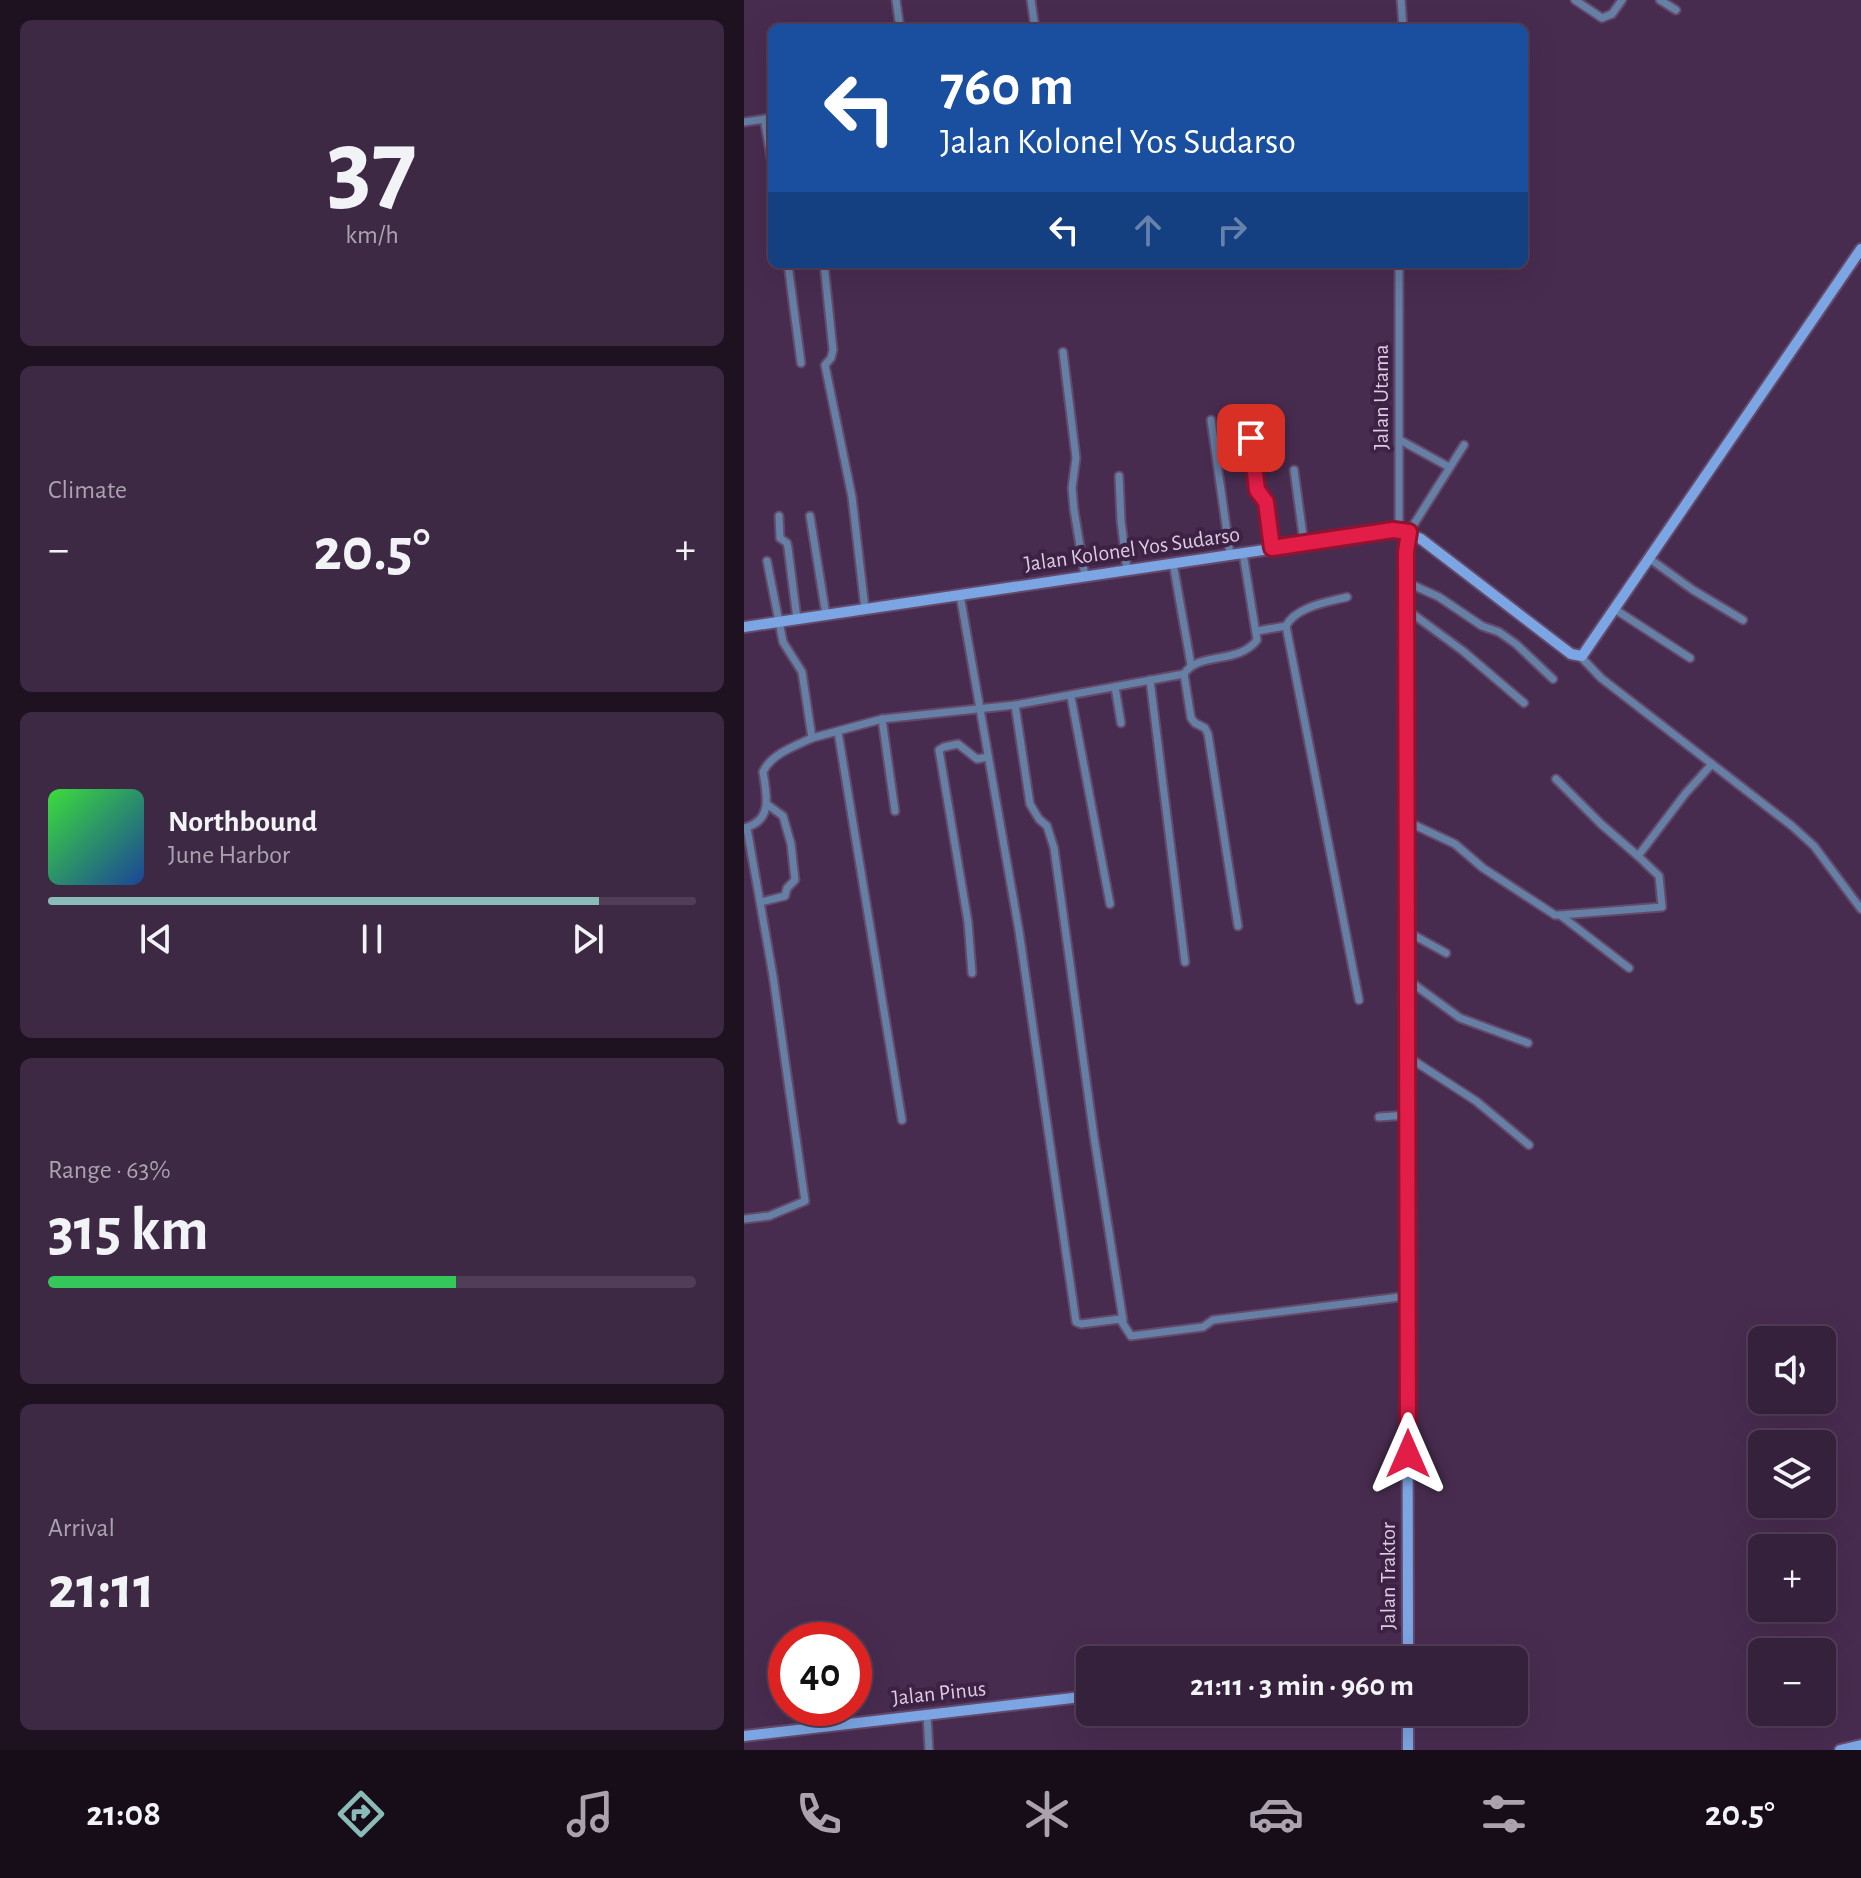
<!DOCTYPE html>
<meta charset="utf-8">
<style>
:root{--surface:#36213c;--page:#3d2943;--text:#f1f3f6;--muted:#aaa3af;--line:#503e56;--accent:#8bbbb9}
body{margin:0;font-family:"Alegreya Sans",sans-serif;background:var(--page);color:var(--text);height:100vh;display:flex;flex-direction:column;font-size:30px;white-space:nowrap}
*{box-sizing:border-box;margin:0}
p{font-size:26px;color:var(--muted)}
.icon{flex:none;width:44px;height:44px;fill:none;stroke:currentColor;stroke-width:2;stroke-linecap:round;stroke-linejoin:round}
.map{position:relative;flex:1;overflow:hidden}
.sheet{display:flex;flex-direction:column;gap:20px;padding:20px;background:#1e1221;width:744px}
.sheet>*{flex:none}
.guide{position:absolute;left:24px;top:24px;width:760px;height:244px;border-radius:12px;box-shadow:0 8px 32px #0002,0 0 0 2px var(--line);background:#1a4fa0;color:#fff;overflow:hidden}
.fabs{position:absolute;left:1004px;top:1326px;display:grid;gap:16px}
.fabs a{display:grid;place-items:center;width:88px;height:88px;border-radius:12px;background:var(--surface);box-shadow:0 8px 32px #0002,0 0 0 2px var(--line);font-size:40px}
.speed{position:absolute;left:24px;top:1622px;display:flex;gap:16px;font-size:40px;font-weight:700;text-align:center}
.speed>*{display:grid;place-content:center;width:104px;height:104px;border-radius:50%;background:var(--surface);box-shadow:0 8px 32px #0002,0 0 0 2px var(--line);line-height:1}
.speed .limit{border:12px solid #d22;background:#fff;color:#111}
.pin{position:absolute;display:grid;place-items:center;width:68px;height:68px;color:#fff;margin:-34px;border-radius:16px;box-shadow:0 4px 12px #0006}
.me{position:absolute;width:88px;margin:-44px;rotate:0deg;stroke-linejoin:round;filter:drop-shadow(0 0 6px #0008)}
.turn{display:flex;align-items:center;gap:28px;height:168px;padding:0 40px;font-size:36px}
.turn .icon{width:104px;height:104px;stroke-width:2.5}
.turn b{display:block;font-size:56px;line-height:68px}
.lanes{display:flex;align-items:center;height:76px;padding:0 40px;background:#0003;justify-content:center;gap:40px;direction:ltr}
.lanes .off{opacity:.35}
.big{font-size:60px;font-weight:700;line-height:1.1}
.sheet .tile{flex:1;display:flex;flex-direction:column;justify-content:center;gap:12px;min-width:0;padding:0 28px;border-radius:12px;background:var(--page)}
.sheet .dial{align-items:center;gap:0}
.dial b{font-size:104px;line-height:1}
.song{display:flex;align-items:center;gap:24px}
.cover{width:96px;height:96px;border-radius:12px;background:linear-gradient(135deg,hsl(120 70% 55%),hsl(220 70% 35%))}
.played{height:8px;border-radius:4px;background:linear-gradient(90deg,var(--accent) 85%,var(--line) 85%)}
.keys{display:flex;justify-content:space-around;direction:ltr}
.heat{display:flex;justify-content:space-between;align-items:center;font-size:44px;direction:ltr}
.charge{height:12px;border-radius:6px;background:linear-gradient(90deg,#34c759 63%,var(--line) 0)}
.trip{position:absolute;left:332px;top:1646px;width:452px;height:80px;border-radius:12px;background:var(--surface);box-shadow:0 8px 32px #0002,0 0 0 2px var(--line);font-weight:700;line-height:80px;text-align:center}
.dock{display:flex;height:128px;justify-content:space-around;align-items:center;background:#160d18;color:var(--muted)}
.dock .icon{width:56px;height:56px}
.dock .selected{color:var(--accent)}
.dock b{font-size:36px;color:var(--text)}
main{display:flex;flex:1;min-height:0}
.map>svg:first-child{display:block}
</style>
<main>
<section class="sheet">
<div class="tile dial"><b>37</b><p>km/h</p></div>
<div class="tile"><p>Climate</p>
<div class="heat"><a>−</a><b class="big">20.5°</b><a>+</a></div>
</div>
<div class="tile">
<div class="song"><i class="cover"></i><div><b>Northbound</b><p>June Harbor</p></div></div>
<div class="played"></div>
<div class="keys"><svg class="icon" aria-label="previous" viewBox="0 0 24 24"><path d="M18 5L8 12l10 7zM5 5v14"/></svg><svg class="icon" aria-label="pause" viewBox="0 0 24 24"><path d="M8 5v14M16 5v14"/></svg><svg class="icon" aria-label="next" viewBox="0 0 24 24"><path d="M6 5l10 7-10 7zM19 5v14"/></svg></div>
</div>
<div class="tile"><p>Range · 63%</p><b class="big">315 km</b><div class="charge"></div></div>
<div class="tile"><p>Arrival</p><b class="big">21:11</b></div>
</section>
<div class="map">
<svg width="1117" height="1750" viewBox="0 0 1117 1750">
<rect width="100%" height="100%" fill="#482c50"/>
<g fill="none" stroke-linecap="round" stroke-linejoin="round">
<defs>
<g id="street">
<polyline points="152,0 156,28"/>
<polyline points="287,0 291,28"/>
<polyline points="657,0 659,28"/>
<polyline points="831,0 858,18 868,14 878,0"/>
<polyline points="916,0 932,10"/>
<polyline points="20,119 28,163"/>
<polyline points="0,122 28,118"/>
<polyline points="44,264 57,363"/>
<polyline points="80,264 89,350 87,358 81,365 108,497 121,609"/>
<polyline points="319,352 332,458 328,488 330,510 341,576"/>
<polyline points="505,412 513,490 522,502 528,548"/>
<polyline points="467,420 486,554"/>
<polyline points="656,440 705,467"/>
<polyline points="550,470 560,543"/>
<polyline points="375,476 377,521 383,570"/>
<polyline points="35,516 36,538 43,543 44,548 53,619"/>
<polyline points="66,516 82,615"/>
<polyline points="655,530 655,264"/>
<polyline points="665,532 720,445"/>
<polyline points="906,559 949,590 999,620"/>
<polyline points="23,561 39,642 58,672 68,738 138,719 271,705 440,674"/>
<polyline points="429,563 447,665"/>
<polyline points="662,582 695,597 738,626 755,632 772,644 809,679"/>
<polyline points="216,595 275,931 332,1322 337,1324 376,1319 387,1336 459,1327 469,1320 664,1296"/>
<polyline points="662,609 719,651 780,703"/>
<polyline points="872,610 946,658"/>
<polyline points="542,626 615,1000"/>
<path d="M513 631 542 626C551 607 584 602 603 597"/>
<polyline points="837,657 857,678 1048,826 1070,846 1117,909"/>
<polyline points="406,680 441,962"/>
<polyline points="371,687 377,723"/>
<polyline points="327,697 366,904"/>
<polyline points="271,705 286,804 295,819 303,826 310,848 350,1137 379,1320"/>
<polyline points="138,719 151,811"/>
<polyline points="94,732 158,1120"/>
<polyline points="812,779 857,824 894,856"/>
<polyline points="664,822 711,844 739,868 811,915 816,915 885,968"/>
<path d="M0 828C29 821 23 796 19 772 27 754 51 746 68 738"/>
<polyline points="17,902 41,896 43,888 51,880 47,844 39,816 24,805"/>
<polyline points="816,915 918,907 915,876 894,856 941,794 968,764"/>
<path d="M494 926 464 734 461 728 451 723 447 718 440 674C455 651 494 665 513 640L499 553"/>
<polyline points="664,932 702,953"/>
<polyline points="228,973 224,922 195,750 200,747 214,744 233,759 244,757"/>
<polyline points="664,980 716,1018 784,1043"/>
<polyline points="664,1057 732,1101 785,1145"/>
<polyline points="635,1117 664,1115"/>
<polyline points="0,1219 25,1216 61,1201 29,976 3,828"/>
<polyline points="353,1652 354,1660"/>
<polyline points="183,1715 185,1750"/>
</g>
<g id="secondary">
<polyline points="0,627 655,530 677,539 827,654 838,656 1117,249"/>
<polyline points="664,1660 662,552 665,532"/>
<polyline points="0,1736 346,1696"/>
<polyline points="664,1750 664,1712"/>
<polyline points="1096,1750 1117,1745"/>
</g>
</defs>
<use href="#street" stroke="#63496a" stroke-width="11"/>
<use href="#secondary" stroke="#63496a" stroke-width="14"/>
<use href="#street" stroke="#657fa5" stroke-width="7"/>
<use href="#secondary" stroke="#7ca5e3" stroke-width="10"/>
</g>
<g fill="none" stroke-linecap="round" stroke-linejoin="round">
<defs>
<polyline id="route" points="507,438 513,490 522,502 528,548 649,530 665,532 662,552 664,1454"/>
</defs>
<use href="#route" stroke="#92132f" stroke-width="20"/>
<use href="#route" stroke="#e11d48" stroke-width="14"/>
</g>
<g text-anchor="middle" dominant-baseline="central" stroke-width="8" stroke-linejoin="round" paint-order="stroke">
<g font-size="22" fill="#dccbe1" stroke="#3d2245">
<text transform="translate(637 397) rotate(-90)">Jalan Utama</text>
<text transform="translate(388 549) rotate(-8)">Jalan Kolonel Yos Sudarso</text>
<text transform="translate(644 1576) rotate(-90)">Jalan Traktor</text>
<text transform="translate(195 1693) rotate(-6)">Jalan Pinus</text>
</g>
</g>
</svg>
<div class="fabs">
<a><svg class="icon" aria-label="sound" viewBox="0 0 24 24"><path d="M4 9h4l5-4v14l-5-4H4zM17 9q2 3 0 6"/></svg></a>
<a><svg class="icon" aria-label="layers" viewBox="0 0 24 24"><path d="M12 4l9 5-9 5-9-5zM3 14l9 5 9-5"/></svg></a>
<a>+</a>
<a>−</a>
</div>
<div class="speed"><div class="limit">40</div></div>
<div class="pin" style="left:507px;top:438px;background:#d93025"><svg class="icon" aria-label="arrive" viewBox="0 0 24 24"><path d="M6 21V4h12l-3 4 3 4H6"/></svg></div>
<svg class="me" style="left:664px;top:1454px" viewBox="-20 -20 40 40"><path d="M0-17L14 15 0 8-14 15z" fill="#e11d48" stroke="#fff" stroke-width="4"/></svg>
<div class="trip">21:11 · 3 min · 960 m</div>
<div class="guide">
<div class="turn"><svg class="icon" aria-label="left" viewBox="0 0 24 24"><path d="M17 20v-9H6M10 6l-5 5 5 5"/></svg><div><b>760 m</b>Jalan Kolonel Yos Sudarso</div></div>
<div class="lanes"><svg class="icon" aria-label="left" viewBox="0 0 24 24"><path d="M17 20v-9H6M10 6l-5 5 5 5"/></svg><svg class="icon off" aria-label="ahead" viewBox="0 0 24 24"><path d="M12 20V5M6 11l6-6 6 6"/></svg><svg class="icon off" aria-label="right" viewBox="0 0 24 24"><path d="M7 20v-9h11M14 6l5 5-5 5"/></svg></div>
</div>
</div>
</main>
<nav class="dock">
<b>21:08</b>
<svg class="icon selected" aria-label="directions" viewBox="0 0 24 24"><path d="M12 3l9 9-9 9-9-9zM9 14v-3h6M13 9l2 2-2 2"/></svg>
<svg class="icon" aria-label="music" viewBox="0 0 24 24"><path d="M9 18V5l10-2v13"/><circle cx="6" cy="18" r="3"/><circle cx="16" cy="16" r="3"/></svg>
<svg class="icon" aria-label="phone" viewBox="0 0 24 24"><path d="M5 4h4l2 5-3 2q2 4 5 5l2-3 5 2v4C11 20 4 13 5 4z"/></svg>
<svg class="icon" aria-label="climate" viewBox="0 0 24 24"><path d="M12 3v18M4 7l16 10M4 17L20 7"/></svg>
<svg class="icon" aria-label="car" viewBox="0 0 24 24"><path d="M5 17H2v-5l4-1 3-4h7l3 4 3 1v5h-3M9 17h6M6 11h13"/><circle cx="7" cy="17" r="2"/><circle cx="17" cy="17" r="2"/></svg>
<svg class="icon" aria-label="filters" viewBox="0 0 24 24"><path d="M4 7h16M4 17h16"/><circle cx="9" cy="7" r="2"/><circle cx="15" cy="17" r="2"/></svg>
<b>20.5°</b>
</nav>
